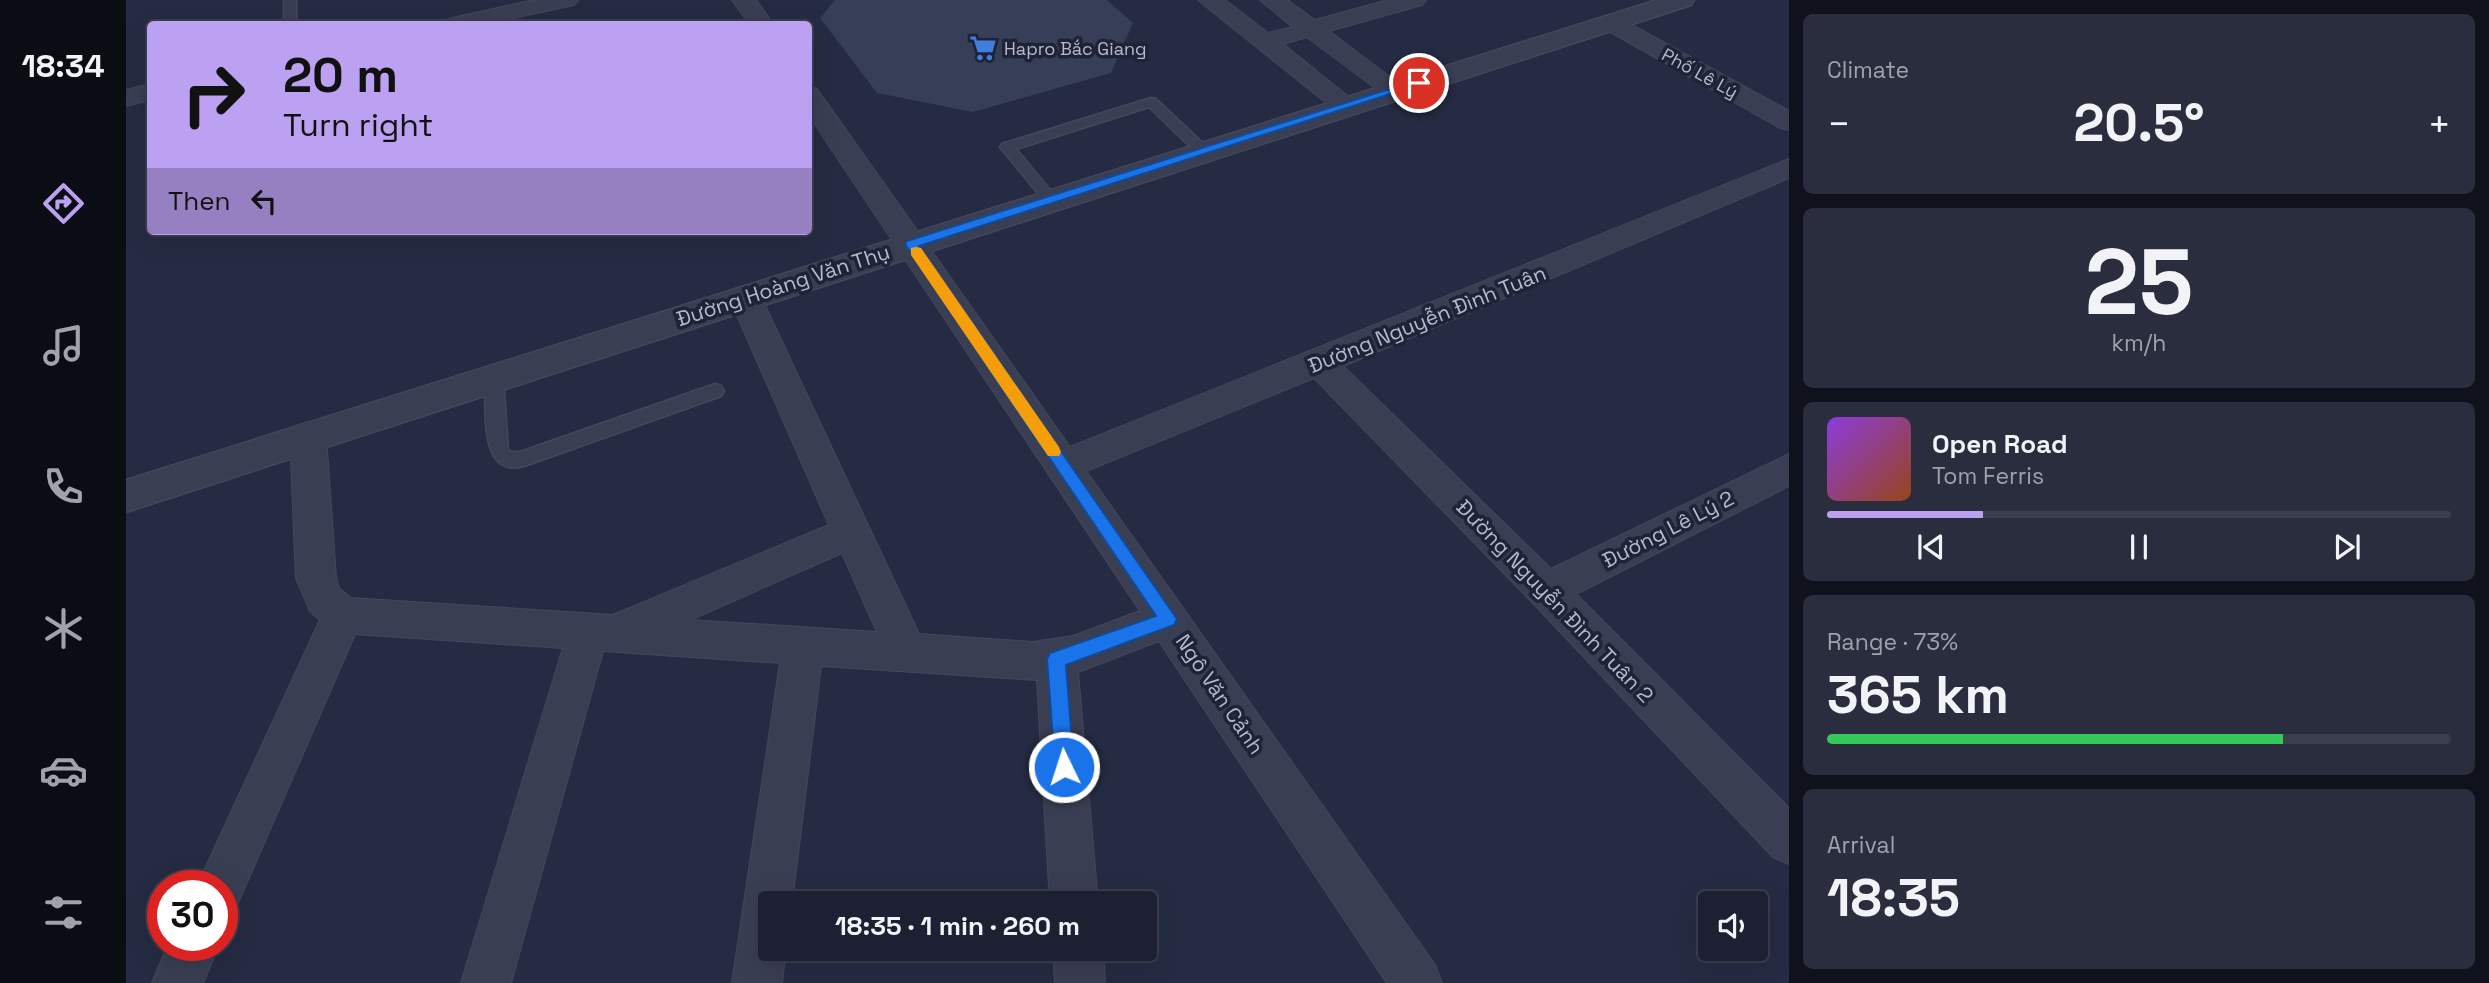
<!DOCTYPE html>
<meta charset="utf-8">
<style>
:root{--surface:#1c2032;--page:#292d3e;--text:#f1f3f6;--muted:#a0a3ac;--line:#3a3e4d;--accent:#bca0f2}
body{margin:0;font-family:"Space Grotesk",sans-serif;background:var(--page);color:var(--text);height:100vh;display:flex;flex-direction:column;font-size:26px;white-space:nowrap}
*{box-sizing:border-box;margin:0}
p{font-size:23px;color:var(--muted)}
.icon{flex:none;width:38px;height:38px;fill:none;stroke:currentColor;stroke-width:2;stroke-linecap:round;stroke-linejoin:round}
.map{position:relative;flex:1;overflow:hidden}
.sheet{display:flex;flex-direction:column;gap:14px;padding:14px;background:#0f121c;width:700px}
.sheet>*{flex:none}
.top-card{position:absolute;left:21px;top:21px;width:665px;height:214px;border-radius:7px;box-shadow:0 7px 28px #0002,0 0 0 2px var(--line);background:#bca0f2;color:#111;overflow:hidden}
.controls{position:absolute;left:1572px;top:891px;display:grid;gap:14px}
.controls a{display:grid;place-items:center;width:70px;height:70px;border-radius:7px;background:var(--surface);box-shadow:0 7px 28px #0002,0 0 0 2px var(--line);font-size:35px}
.speed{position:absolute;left:21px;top:870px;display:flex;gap:14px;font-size:35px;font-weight:700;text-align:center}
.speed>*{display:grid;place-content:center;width:91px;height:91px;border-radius:50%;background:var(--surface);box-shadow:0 7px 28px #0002,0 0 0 2px var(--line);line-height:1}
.speed .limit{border:10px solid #d22;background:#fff;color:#111}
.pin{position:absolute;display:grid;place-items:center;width:60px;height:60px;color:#fff;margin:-30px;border:4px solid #fff;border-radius:50%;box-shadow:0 2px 7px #0007}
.me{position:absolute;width:77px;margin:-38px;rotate:356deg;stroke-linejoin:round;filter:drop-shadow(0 0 5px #0008)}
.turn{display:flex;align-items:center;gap:24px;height:147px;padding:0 21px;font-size:32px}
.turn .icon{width:91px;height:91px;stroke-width:2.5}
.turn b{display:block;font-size:49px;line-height:60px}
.then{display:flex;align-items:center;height:66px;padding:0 21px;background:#0003;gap:14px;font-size:26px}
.big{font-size:52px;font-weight:600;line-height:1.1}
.sheet .card{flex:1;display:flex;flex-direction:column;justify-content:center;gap:10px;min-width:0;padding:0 24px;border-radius:10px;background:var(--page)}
.sheet .dial{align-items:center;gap:0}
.dial b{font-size:91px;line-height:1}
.song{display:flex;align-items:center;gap:21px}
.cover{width:84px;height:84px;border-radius:10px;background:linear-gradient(135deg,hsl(270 70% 55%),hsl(20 70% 35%))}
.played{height:7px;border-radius:4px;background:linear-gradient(90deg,var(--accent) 25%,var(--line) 25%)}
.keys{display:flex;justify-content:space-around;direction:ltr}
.heat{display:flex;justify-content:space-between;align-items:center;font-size:38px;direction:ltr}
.charge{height:10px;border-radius:5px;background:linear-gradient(90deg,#34c759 73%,var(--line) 0)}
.trip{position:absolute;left:632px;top:891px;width:399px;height:70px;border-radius:7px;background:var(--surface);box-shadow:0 7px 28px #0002,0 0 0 2px var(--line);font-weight:600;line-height:70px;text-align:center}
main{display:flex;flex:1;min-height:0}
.tab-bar{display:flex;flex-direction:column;width:126px;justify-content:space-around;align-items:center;background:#0b0d14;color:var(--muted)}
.tab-bar .icon{width:49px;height:49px}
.tab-bar .current{color:var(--accent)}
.tab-bar b{font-size:32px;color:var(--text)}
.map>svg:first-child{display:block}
</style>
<main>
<nav class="tab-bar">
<b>18:34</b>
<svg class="icon current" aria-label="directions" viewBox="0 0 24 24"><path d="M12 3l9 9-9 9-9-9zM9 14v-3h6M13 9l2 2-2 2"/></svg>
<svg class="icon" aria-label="music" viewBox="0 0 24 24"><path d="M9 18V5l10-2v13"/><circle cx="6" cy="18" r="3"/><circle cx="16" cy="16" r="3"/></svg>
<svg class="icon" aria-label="phone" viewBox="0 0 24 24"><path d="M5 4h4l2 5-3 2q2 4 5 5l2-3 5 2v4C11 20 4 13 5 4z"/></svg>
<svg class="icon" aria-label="climate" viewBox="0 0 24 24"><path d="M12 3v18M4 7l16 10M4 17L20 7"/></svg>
<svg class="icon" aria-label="car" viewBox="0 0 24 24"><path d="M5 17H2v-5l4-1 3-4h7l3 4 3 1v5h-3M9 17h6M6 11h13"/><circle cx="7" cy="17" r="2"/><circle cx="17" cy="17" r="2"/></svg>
<svg class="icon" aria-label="filters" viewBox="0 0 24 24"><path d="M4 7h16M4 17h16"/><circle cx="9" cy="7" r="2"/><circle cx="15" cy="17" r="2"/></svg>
</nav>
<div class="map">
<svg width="1663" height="983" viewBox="0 0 1663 983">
<rect width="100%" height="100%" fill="#252b42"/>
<polygon fill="#373e58" points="709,0 981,0 1007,23 985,73 847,112 751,93 694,18"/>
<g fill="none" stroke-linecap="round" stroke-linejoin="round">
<defs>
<g id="service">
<rect x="158" y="0" width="12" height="24"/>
<polygon points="1025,98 1030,99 1083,149 1083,155 1073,155 1023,107 890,149 932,200 925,205 920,203 874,147 876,144"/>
<path d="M368 370 374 372 377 377 382 450 385 452H394L589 384 595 386 598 391 595 396 401 465C351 482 361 407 359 377L362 372Z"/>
</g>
<g id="minor">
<polygon points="408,0 452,0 448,5 360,24 318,24 322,19"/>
<polygon points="606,0 630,0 647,24 623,24"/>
<polygon points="1072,0 1099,0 1142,33 1167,27 1134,0 1161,0 1189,20 1262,0 1300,0 1296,5 1203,31 1282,91 1278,96 1269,99 1260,96 1181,37 1157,44 1234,106 1230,112 1221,114 1212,112"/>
<polygon points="1485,16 1493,18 1663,111 1663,130 1654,128 1477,28 1473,23 1477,18"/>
<polygon points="24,84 24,100 0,106 0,90"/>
<path d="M682 86 691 89 944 447 1663 159V178L1217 366 1425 569 1663 454V486L1450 594 1663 808V864L1647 857 1406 602 1188 378 960 471 1309 965 1316 983H1261L1033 641 952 672 972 903H924L911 680 695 666 666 903H644V948H660L656 983H606L654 663 477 651 385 983H335L437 648 229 634 112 903 96 909V886H71L194 620 184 611 170 578 164 436 170 426 182 422 194 426 200 436 210 578 213 588 225 598 487 615 703 525 603 297 608 289 619 286 630 289 635 297 793 634 907 642 947 636 1014 611 682 114ZM716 553 751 632 564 620Z"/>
<polygon points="42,945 93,945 77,983 26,983"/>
<polygon points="927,948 977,948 979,983 929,983"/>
</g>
<polygon id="tertiary" points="1531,0 1568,0 1565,5 0,512 0,480"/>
</defs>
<use href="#service" stroke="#43475b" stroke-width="3"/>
<use href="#minor" stroke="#43475b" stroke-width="2"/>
<use href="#tertiary" stroke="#43475b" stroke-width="3"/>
<use href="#service" fill="#3a3e52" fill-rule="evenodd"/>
<use href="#minor" fill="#3a3e52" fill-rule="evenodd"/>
<use href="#tertiary" fill="#3a3e52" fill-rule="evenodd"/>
</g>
<polygon fill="#1a73e8" stroke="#114b97" stroke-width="2" points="1289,81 1298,83 793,246 1051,619 1048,625 940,665 948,767 945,774 938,777 931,774 929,767 921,659 924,653 1030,616 779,244 781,241"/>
<polygon fill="#f59e0b" points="790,247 795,248 933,447 935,452 933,456 922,456 785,255 785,248"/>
<defs>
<symbol id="supermarket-bare" viewBox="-9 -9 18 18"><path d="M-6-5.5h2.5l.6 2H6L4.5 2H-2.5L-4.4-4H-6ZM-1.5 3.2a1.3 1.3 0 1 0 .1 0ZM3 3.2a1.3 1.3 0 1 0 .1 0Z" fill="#3f7fe0" stroke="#1e2337" stroke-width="2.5" paint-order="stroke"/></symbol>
</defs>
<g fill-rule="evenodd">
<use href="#supermarket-bare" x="838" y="29" width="38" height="38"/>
</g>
<g text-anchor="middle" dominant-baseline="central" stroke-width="7" stroke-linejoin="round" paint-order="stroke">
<g font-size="18" fill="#b6bacc" stroke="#1e2337" text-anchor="start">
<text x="878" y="48">Hapro Bắc Giang</text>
</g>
<g font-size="18" fill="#b6bacc" stroke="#1e2337">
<text transform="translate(1574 73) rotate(29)">Phố Lê Lý</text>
</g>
<g font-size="21" fill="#b6bacc" stroke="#1e2337">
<text transform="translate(657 285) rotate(-18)">Đường Hoàng Văn Thụ</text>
<text transform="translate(1301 319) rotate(-22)">Đường Nguyễn Đình Tuân</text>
<text transform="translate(1542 529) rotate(-27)">Đường Lê Lý 2</text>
<text transform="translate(1429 601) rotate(46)">Đường Nguyễn Đình Tuân 2</text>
<text transform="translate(1094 694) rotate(56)">Ngô Văn Cảnh</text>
</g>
</g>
</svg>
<div class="controls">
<a><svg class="icon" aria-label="sound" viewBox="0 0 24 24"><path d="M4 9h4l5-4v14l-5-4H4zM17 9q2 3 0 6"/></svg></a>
</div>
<div class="speed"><div class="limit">30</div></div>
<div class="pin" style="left:1293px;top:83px;background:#d93025"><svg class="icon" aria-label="arrive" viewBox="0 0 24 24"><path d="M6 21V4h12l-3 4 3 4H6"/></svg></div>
<svg class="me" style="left:938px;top:767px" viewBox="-20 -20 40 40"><circle r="17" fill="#1a73e8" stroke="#fff" stroke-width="3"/><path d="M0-11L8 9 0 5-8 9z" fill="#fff"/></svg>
<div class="trip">18:35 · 1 min · 260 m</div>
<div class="top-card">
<div class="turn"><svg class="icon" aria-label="right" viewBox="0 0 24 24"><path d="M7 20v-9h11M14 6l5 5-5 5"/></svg><div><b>20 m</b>Turn right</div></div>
<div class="then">Then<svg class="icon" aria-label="left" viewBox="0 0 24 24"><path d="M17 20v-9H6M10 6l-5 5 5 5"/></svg></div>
</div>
</div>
<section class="sheet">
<div class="card"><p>Climate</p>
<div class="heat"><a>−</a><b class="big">20.5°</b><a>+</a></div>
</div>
<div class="card dial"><b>25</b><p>km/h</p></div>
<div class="card">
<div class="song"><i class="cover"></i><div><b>Open Road</b><p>Tom Ferris</p></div></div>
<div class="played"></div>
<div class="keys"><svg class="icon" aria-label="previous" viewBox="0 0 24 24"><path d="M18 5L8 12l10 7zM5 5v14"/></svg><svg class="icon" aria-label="pause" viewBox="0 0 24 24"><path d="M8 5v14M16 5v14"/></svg><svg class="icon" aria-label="next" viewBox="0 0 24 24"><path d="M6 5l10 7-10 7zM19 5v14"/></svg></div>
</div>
<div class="card"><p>Range · 73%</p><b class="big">365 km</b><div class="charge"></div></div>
<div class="card"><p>Arrival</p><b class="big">18:35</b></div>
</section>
</main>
